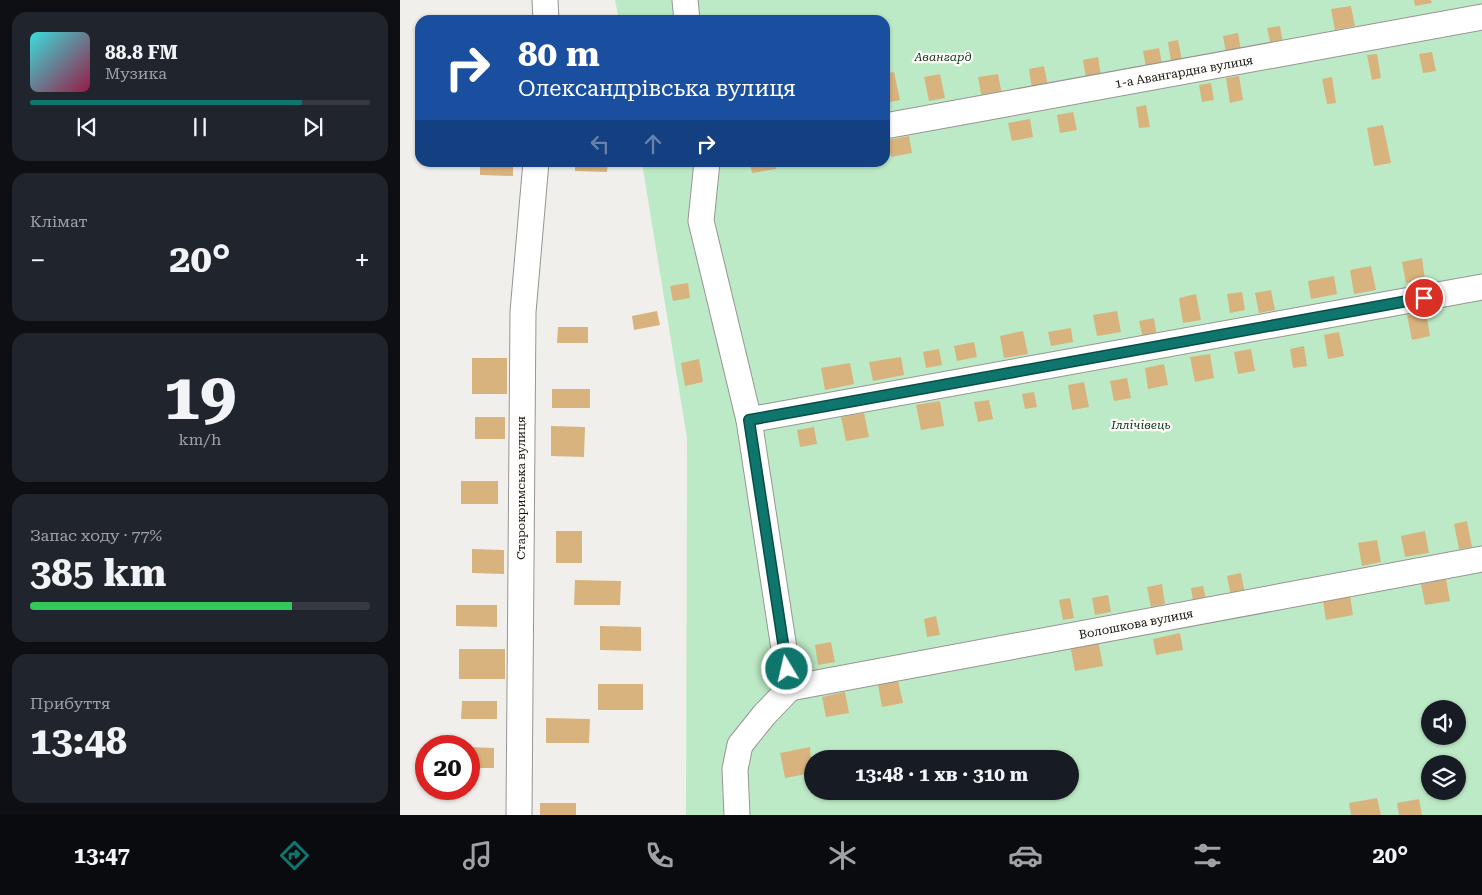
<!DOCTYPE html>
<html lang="uk">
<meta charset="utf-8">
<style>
:root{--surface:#171b24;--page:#20242c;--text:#f1f3f6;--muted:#9ea1a6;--line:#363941;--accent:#0f766e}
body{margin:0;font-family:"Roboto Serif",serif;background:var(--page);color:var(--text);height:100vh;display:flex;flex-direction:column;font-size:19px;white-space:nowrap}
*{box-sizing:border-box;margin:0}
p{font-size:16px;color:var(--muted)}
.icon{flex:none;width:28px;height:28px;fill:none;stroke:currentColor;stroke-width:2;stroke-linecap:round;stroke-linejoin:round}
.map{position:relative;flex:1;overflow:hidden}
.side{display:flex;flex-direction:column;gap:12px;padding:12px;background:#0d0f14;width:400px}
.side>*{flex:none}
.banner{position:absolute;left:15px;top:15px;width:475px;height:152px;border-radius:15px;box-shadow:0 1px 4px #0004;background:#1a4fa0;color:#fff;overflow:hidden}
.tools{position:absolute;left:1021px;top:700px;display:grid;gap:10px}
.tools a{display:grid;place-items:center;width:45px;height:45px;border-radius:50%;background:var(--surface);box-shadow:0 1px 4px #0004;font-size:25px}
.speed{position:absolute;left:15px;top:735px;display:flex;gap:10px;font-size:25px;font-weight:700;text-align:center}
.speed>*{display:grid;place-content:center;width:65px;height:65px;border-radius:50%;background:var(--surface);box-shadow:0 1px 4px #0004;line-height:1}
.speed .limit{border:8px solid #d22;background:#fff;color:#111}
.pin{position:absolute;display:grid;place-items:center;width:42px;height:42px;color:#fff;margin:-21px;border:2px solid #fff;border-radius:50%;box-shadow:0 1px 5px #0007}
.me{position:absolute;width:55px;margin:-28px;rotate:351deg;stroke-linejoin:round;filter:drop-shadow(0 0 4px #0008)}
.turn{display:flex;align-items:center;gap:18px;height:105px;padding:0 20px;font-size:22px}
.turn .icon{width:65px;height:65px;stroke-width:2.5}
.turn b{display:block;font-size:35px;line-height:42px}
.lanes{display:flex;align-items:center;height:48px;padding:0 20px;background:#0003;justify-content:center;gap:25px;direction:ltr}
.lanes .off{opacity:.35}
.big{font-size:38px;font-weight:700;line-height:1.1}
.side .tile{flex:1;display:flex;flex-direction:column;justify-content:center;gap:8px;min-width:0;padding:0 18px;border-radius:15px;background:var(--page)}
.side .dial{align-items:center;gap:0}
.dial b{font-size:65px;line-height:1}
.song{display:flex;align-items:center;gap:15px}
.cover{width:60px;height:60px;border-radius:8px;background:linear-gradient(135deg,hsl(180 70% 55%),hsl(340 70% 35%))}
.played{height:5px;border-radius:2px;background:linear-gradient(90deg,var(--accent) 80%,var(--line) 80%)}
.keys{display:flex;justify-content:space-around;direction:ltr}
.heat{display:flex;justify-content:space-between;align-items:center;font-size:28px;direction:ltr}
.charge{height:8px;border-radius:4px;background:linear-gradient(90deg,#34c759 77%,var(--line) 0)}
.trip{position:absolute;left:404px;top:750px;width:275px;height:50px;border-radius:25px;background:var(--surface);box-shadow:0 1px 4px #0004;font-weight:700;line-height:50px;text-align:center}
.tabs{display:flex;height:80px;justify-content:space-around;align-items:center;background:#090b0e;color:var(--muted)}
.tabs .icon{width:35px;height:35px}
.tabs .on{color:var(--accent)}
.tabs b{font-size:22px;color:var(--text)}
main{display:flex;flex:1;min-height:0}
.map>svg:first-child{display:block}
</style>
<main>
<section class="side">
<div class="tile">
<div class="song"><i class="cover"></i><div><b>88.8 FM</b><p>Музика</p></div></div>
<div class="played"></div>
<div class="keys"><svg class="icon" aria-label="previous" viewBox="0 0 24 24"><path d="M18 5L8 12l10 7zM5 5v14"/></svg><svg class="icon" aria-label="pause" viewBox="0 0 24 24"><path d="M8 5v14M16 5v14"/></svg><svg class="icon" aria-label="next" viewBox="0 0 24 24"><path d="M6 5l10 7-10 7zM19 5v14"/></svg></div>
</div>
<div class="tile"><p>Клімат</p>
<div class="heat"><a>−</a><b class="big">20°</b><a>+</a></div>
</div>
<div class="tile dial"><b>19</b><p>km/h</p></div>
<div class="tile"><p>Запас ходу · 77%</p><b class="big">385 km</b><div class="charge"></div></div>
<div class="tile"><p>Прибуття</p><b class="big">13:48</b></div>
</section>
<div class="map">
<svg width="1082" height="815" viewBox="0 0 1082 815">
<rect width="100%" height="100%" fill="#f1efec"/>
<path fill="#bdeac6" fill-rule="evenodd" d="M215 0H1082V815H286L287 438 242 163 485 162V20H219ZM1030 709H1058V736H1030ZM412 759H670V791H412ZM1030 764H1058V791H1030Z"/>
<g fill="#d9b37d">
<polygon points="1014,0 1031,0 1032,3 1015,6"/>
<polygon points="951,6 955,26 935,30 931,9"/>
<polygon points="880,26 883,44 871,46 867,28"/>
<polygon points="838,33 841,50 826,53 823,36"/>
<polygon points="778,40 783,65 772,67 768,42"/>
<polygon points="759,48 762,64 746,67 743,51"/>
<polygon points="1032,52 1036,71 1023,73 1019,54"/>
<polygon points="977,54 981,78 972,80 967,55"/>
<polygon points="698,57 701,76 686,79 683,60"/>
<polygon points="644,66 648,86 632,89 629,69"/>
<polygon points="494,72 500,100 485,103 485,74"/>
<polygon points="540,74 545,98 529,101 524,77"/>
<polygon points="598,74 602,95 582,99 578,77"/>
<polygon points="839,76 843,100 830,103 826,78"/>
<polygon points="932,77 936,103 927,104 922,79"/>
<polygon points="811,83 814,100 802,102 799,85"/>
<polygon points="746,105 750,127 739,128 736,107"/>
<polygon points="673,112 677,130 660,133 657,115"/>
<polygon points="630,119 633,137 612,141 608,123"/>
<polygon points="983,125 991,163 974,166 967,128"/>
<polygon points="509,136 512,153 491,157 488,140"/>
<polygon points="80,162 113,162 113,176 80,175"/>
<polygon points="175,162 208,162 207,172 175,171"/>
<polygon points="358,162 375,162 376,169 352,173 350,164"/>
<polygon points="1022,258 1025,280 1006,283 1002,262"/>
<polygon points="971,266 976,290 954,294 950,270"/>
<polygon points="934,276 937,294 911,299 908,281"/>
<polygon points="288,283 290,298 273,301 270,286"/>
<polygon points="871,290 875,310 859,313 855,293"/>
<polygon points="842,292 845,310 830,313 827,294"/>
<polygon points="796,294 801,320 783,323 779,298"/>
<polygon points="257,311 260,325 234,330 232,316"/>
<polygon points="717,311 721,332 697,336 693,315"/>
<polygon points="1026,312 1030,336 1012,340 1007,315"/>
<polygon points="754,318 757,337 743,339 739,321"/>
<polygon points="158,327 188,327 188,343 157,343"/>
<polygon points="671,328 673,342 651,346 648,332"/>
<polygon points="623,331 628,354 604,358 600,336"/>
<polygon points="939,332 944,356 928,359 924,335"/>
<polygon points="574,342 577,357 557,361 554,346"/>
<polygon points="904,346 907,366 893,368 890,349"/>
<polygon points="539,349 542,365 526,368 523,352"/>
<polygon points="851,349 855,371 838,374 834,352"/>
<polygon points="810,354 814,378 795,382 790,357"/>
<polygon points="501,357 504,375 473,381 469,362"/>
<rect x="72" y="358" width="35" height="36"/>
<polygon points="299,359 303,382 285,386 281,363"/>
<polygon points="450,363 454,384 425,390 421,368"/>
<polygon points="764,364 768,385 748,389 745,368"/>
<polygon points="727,378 731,398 714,401 710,381"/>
<polygon points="684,382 689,407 672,410 668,385"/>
<rect x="152" y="389" width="38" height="19"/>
<polygon points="634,392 637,407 625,409 622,394"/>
<polygon points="589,400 593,419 578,422 574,402"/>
<polygon points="540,401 544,426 521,430 516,405"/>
<polygon points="464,413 469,437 446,441 441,417"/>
<rect x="75" y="417" width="30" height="22"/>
<polygon points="151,426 185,427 184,457 151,456"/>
<polygon points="414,427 417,444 400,447 397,430"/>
<rect x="61" y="481" width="37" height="23"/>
<polygon points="1067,521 1072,547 1059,549 1054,524"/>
<rect x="156" y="531" width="26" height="32"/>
<polygon points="1025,531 1029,553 1005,557 1001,536"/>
<polygon points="977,540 981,562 962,566 958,543"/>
<polygon points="72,549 104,550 104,574 72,573"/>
<polygon points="841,573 845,594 831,597 827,576"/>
<polygon points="1046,579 1050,601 1025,605 1021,584"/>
<polygon points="175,580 221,581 220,605 174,605"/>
<polygon points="762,584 765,604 751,607 747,587"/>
<polygon points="803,586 806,599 793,601 791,588"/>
<polygon points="708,595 711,612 695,615 692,598"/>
<polygon points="950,596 953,615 926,620 923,601"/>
<polygon points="670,598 674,618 663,620 659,600"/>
<polygon points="56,605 97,605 97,627 56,626"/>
<polygon points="536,616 540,635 527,637 524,619"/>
<polygon points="200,626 241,627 241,651 200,650"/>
<polygon points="780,633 783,650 756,655 753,639"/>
<polygon points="698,640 703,666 675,671 670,645"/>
<polygon points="431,642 435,662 418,665 415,645"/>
<rect x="59" y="649" width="46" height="30"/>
<polygon points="498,681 503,703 482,707 478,685"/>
<rect x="198" y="684" width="45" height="26"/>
<polygon points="445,692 449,713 426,717 422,697"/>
<polygon points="62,701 97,701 97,719 61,719"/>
<polygon points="146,718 190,719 189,743 146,743"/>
<polygon points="69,747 94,748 94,768 69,768"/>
<polygon points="410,747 412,773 385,778 380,753"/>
<polygon points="977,798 981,815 951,815 949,803"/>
<polygon points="1019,799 1022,815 999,815 997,803"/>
<rect x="140" y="803" width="36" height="12"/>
</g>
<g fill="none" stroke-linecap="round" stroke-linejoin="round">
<defs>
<g id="minor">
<polyline points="145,0 146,20"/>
<polyline points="285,0 287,20"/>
<polyline points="485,126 1082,17"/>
<polyline points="307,162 301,221 349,420 390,688"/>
<polyline points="349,420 1082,287"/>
<polyline points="390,688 1082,559"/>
<polyline points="119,815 123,312 136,162"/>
<polyline points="337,815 335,769 340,745 364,715 390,688"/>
</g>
</defs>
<use href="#minor" stroke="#979592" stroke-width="27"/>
<use href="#minor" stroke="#fff" stroke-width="25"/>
</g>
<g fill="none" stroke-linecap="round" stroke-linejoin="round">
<defs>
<polyline id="route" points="387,669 349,420 1024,298"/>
</defs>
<use href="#route" stroke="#0a4d48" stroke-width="12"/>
<use href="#route" stroke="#0f766e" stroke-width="9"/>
</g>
<g text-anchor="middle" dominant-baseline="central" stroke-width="4.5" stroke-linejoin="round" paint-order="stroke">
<g font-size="12" font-style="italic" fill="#0b351a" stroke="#fffdfa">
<text x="543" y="57">Авангард</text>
<text x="741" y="425">Іллічівець</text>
</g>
<g font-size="12" fill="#131211" stroke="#fffdfa">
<text transform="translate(784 72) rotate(-10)">1-а Авангардна вулиця</text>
<text transform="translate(121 488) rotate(-90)">Старокримська вулиця</text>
<text transform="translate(736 624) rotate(-11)">Волошкова вулиця</text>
</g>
</g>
</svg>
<div class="tools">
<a><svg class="icon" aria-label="sound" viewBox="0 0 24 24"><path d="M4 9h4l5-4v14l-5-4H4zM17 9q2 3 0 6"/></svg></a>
<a><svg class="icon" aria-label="layers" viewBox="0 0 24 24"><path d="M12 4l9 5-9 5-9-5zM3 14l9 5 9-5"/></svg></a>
</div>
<div class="speed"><div class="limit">20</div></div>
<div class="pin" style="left:1024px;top:298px;background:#d93025"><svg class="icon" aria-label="arrive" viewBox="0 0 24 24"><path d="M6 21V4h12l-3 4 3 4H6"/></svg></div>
<svg class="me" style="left:387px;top:669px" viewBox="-20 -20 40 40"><circle r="17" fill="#0f766e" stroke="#fff" stroke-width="3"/><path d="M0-11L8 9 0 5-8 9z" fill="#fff"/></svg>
<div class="trip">13:48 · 1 хв · 310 m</div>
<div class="banner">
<div class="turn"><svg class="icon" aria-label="right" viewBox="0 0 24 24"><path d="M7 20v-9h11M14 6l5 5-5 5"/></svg><div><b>80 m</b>Олександрівська вулиця</div></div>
<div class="lanes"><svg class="icon off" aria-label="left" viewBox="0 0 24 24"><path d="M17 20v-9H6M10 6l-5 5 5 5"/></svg><svg class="icon off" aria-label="ahead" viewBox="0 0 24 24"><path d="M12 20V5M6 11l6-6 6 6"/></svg><svg class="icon" aria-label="right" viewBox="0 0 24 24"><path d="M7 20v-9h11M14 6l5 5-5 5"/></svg></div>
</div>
</div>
</main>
<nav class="tabs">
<b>13:47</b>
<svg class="icon on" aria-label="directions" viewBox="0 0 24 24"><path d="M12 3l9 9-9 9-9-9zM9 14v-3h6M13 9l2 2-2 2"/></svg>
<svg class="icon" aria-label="music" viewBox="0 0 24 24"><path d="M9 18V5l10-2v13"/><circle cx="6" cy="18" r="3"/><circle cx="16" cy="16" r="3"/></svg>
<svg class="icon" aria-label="phone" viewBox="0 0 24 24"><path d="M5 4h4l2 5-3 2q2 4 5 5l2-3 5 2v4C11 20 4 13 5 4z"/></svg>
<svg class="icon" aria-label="climate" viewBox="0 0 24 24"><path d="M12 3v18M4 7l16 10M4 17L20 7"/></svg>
<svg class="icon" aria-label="car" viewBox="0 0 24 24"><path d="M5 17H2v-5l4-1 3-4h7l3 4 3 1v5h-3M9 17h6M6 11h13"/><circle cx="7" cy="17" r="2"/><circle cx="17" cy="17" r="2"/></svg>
<svg class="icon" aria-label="filters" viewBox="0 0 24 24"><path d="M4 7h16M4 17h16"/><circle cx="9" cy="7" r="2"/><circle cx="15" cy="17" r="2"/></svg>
<b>20°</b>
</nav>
